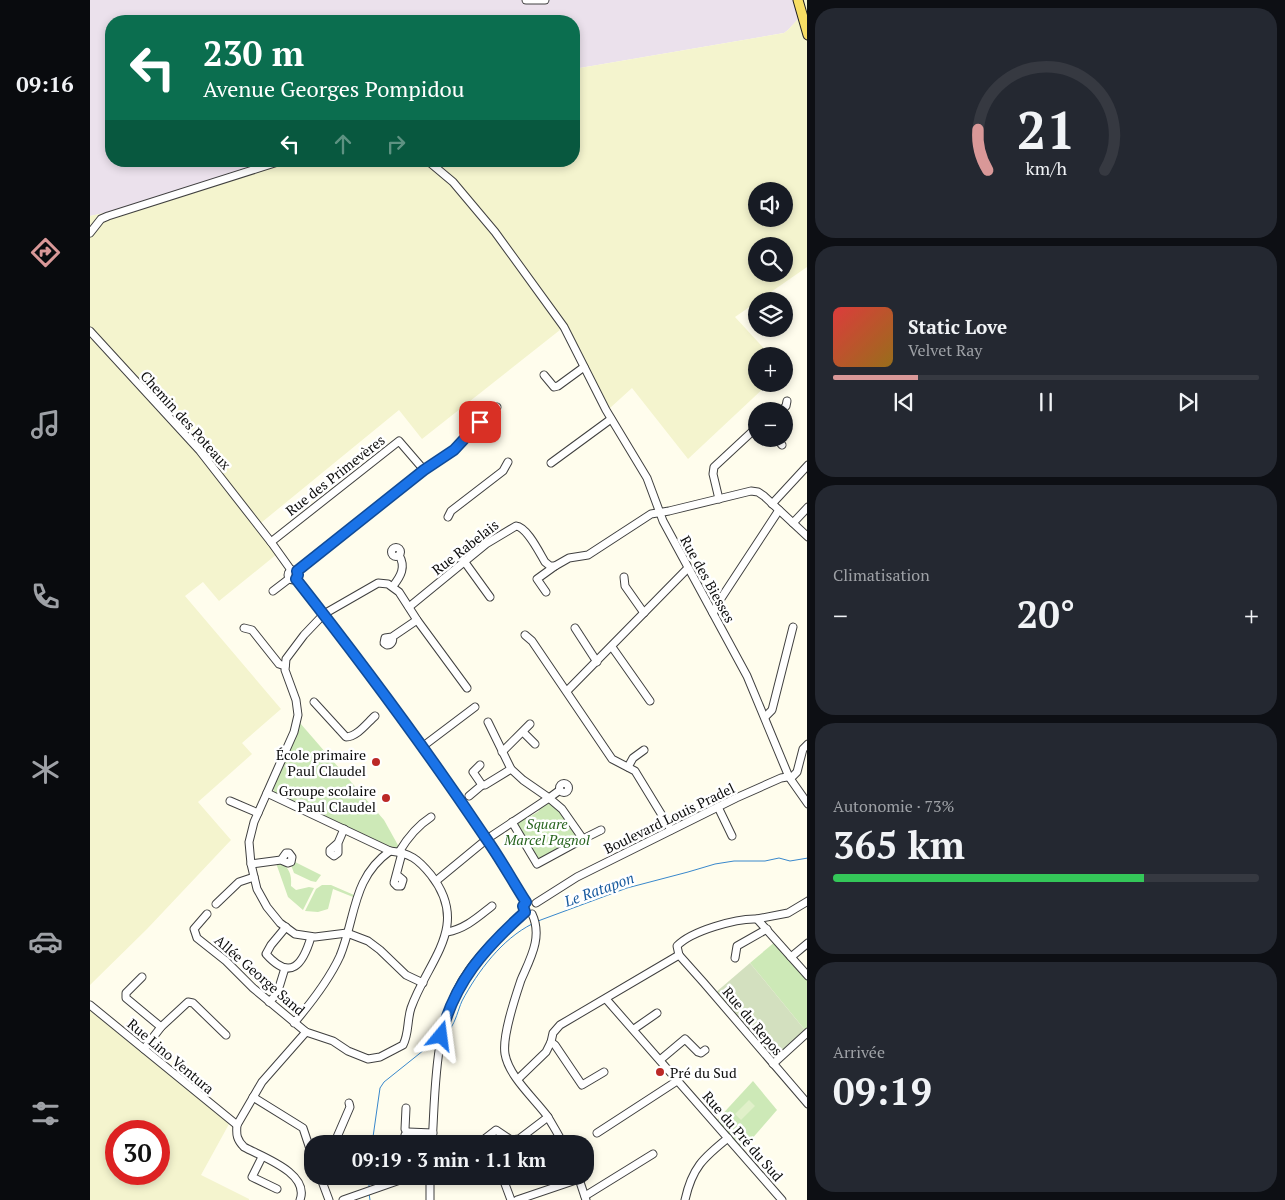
<!DOCTYPE html>
<html lang="fr">
<meta charset="utf-8">
<style>
:root{--surface:#171b24;--page:#242831;--text:#f1f3f6;--muted:#9ea1a6;--line:#363941;--accent:#d99898}
body{margin:0;font-family:"PT Serif",serif;background:var(--page);color:var(--text);height:100vh;display:flex;flex-direction:column;font-size:19px;white-space:nowrap}
*{box-sizing:border-box;margin:0}
p{font-size:16px;color:var(--muted)}
.icon{flex:none;width:28px;height:28px;fill:none;stroke:currentColor;stroke-width:2;stroke-linecap:round;stroke-linejoin:round}
.map{position:relative;flex:1;overflow:hidden}
.sheet{display:flex;flex-direction:column;gap:8px;padding:8px;background:#0d0f14;width:478px}
.sheet>*{flex:none}
.hud{position:absolute;left:15px;top:15px;width:475px;height:152px;border-radius:20px;box-shadow:0 2px 8px #0003;background:#0b6e4f;color:#fff;overflow:hidden}
.tools{position:absolute;left:658px;top:182px;display:grid;gap:10px}
.tools a{display:grid;place-items:center;width:45px;height:45px;border-radius:50%;background:var(--surface);box-shadow:0 2px 8px #0003;font-size:25px}
.speed{position:absolute;left:15px;top:1120px;display:flex;gap:10px;font-size:25px;font-weight:700;text-align:center}
.speed>*{display:grid;place-content:center;width:65px;height:65px;border-radius:50%;background:var(--surface);box-shadow:0 2px 8px #0003;line-height:1}
.speed .limit{border:8px solid #d22;background:#fff;color:#111}
.pin{position:absolute;display:grid;place-items:center;width:42px;height:42px;color:#fff;margin:-21px;border-radius:10px;box-shadow:0 2px 8px #0006}
.me{position:absolute;width:55px;margin:-28px;rotate:16deg;stroke-linejoin:round;filter:drop-shadow(0 0 4px #0008)}
.turn{display:flex;align-items:center;gap:18px;height:105px;padding:0 15px;font-size:22px}
.turn .icon{width:65px;height:65px;stroke-width:2.5}
.turn b{display:block;font-size:35px;line-height:42px}
.lanes{display:flex;align-items:center;height:48px;padding:0 15px;background:#0003;justify-content:center;gap:25px;direction:ltr}
.lanes .off{opacity:.35}
.big{font-size:38px;font-weight:800;line-height:1.1}
.sheet .tile{flex:1;display:flex;flex-direction:column;justify-content:center;gap:8px;min-width:0;padding:0 18px;border-radius:20px;background:var(--page)}
.sheet .dial{align-items:center;gap:0}
.dial svg{height:130px;overflow:visible;fill:none;stroke:var(--line);stroke-width:7;stroke-linecap:round;text-anchor:middle}
.dial text{fill:var(--text);stroke:none}
.song{display:flex;align-items:center;gap:15px}
.cover{width:60px;height:60px;border-radius:8px;background:linear-gradient(135deg,hsl(0 70% 55%),hsl(40 70% 35%))}
.played{height:5px;border-radius:2px;background:linear-gradient(90deg,var(--accent) 20%,var(--line) 20%)}
.keys{display:flex;justify-content:space-around;direction:ltr}
.heat{display:flex;justify-content:space-between;align-items:center;font-size:28px;direction:ltr}
.charge{height:8px;border-radius:4px;background:linear-gradient(90deg,#34c759 73%,var(--line) 0)}
.trip{position:absolute;left:214px;top:1135px;width:290px;height:50px;border-radius:20px;background:var(--surface);box-shadow:0 2px 8px #0003;font-weight:800;line-height:50px;text-align:center}
main{display:flex;flex:1;min-height:0}
.tabs{display:flex;flex-direction:column;width:90px;justify-content:space-around;align-items:center;background:#090b0e;color:var(--muted)}
.tabs .icon{width:35px;height:35px}
.tabs .selected{color:var(--accent)}
.tabs b{font-size:22px;color:var(--text)}
.map>svg:first-child{display:block}
</style>
<main>
<nav class="tabs">
<b>09:16</b>
<svg class="icon selected" aria-label="directions" viewBox="0 0 24 24"><path d="M12 3l9 9-9 9-9-9zM9 14v-3h6M13 9l2 2-2 2"/></svg>
<svg class="icon" aria-label="music" viewBox="0 0 24 24"><path d="M9 18V5l10-2v13"/><circle cx="6" cy="18" r="3"/><circle cx="16" cy="16" r="3"/></svg>
<svg class="icon" aria-label="phone" viewBox="0 0 24 24"><path d="M5 4h4l2 5-3 2q2 4 5 5l2-3 5 2v4C11 20 4 13 5 4z"/></svg>
<svg class="icon" aria-label="climate" viewBox="0 0 24 24"><path d="M12 3v18M4 7l16 10M4 17L20 7"/></svg>
<svg class="icon" aria-label="car" viewBox="0 0 24 24"><path d="M5 17H2v-5l4-1 3-4h7l3 4 3 1v5h-3M9 17h6M6 11h13"/><circle cx="7" cy="17" r="2"/><circle cx="17" cy="17" r="2"/></svg>
<svg class="icon" aria-label="filters" viewBox="0 0 24 24"><path d="M4 7h16M4 17h16"/><circle cx="9" cy="7" r="2"/><circle cx="15" cy="17" r="2"/></svg>
</nav>
<div class="map">
<svg width="718" height="1200" viewBox="0 0 718 1200">
<rect width="100%" height="100%" fill="#fffded"/>
<polygon fill="#ebe1ec" points="0,0 704,0 709,18 698,30 694,33 484,69 484,21 21,21 21,161 184,161 28,210 0,216"/>
<g fill="#f4f4ce" fill-rule="evenodd">
<path d="M713 0H717V267L645 317 681 356H666V384H678L598 459 542 388 520 408 475 326 332 439 309 410 166 527 187 554 129 601 113 582 95 596 191 709 152 743 162 754 108 802 141 840 57 929 0 985V216L28 210 184 161H484V69L694 33 698 30 716 10ZM666 191H694V219H666ZM666 246H694V274H666Z"/>
<path d="M0 1008 139 1124 111 1175 159 1199V1200H0ZM26 1131H69V1174H26Z"/>
</g>
<g fill="#cde9b7">
<polygon points="210,723 294,820 309,847 305,849 301,848 185,793 182,787"/>
<polygon points="457,803 461,803 470,811 488,835 486,841 450,860 444,857 427,824 428,821 439,814 441,816 449,811 448,808"/>
<path d="M190 862C199 868 202 874 201 886L206 890 219 887 224 888 213 910 198 897 186 863Z"/>
<polygon points="205,862 231,875 226,882 221,881 204,873 201,865"/>
<polygon points="232,885 241,885 264,895 263,897 243,889 238,909 228,912 215,911 226,889"/>
<polygon points="686,941 717,978 718,1028 715,1030 660,963"/>
<polygon points="663,1081 687,1110 653,1149 627,1120"/>
</g>
<polygon fill="#d3e0bf" points="660,963 715,1030 686,1059 680,1059 625,993"/>
<polygon fill="#e0f0c9" points="659,1100 665,1106 651,1120 645,1114"/>
<g fill="none" stroke-linecap="round" stroke-linejoin="round">
<g stroke="#3988cc" stroke-width="1">
<polyline points="448,921 537,888 598,872 625,864 644,861 675,861 689,858 700,861 718,858"/>
<path d="M360 1029C366 1021 368 1010 372 1001 388 971 412 939 442 924"/>
<polyline points="282,1144 290,1088 294,1082 344,1042"/>
<polyline points="279,1176 279,1187"/>
<polyline points="279,1193 280,1200"/>
</g>
<defs>
<g id="minor">
<polyline points="436,0 455,0"/>
<polyline points="338,161 363,182 405,232 474,327 516,410 557,478 573,521 657,676 699,777 718,804"/>
<polyline points="0,233 11,219 18,216 191,161"/>
<polyline points="0,331 110,451 181,542 201,570"/>
<polyline points="454,375 464,387 468,386 494,367"/>
<polyline points="691,411 696,406 697,401"/>
<polyline points="687,439 692,445"/>
<polyline points="461,463 521,419"/>
<polyline points="334,470 363,450 390,422 407,407"/>
<polyline points="629,499 623,474 624,467 666,428"/>
<polyline points="682,504 718,465"/>
<polyline points="358,517 361,511 413,471 418,462"/>
<polyline points="703,523 718,507"/>
<polyline points="181,542 309,441 334,470 207,571"/>
<circle cx="306" cy="552" r="4.5"/>
<polyline points="374,561 400,597"/>
<circle cx="203" cy="575" r="5"/>
<polyline points="534,577 535,586 554,613"/>
<path d="M206 579C288 682 366 790 436 902"/>
<path d="M303 586C311 576 316 567 309 555"/>
<polyline points="183,591 200,578"/>
<polyline points="456,592 447,579 465,566"/>
<path d="M319 607 396 544 426 526C437 527 449 552 455 562L460 566H465L479 558 498 555 561 514 579 511 661 491 668 492 674 496 718 537"/>
<polyline points="623,613 628,603 689,510"/>
<polyline points="154,628 162,630 189,664 195,666"/>
<polyline points="485,628 507,662"/>
<polyline points="435,635 442,641 522,759 545,771 581,830"/>
<path d="M302 637C304 641 301 645 297 645L294 643 295 638 302 637 327 620"/>
<polyline points="522,647 560,701"/>
<polyline points="477,691 598,568"/>
<path d="M224 702 256 737C267 737 277 723 285 716"/>
<polyline points="675,717 682,710 703,627"/>
<polyline points="433,732 445,744"/>
<polyline points="332,747 385,707"/>
<polyline points="412,752 440,724"/>
<polyline points="390,765 383,772 392,785 395,785 421,769"/>
<polyline points="538,767 543,758 554,750"/>
<circle cx="474" cy="788" r="4.5"/>
<polyline points="177,793 300,851"/>
<polyline points="379,796 392,785"/>
<polyline points="140,801 168,813"/>
<polyline points="628,807 642,836"/>
<polyline points="422,822 447,864 493,839 472,809 459,798 470,790"/>
<polyline points="493,839 511,830"/>
<polyline points="248,843 248,853 244,856 240,853 240,850 248,843 254,829"/>
<path d="M309 852C318 837 327 826 341 817"/>
<polyline points="161,864 191,860 198,863 201,862 202,857 199,853 196,853 191,860"/>
<polyline points="307,875 313,880 311,886 307,886 304,883 312,853"/>
<polyline points="346,881 397,839 459,798 433,780 421,769 398,722"/>
<polyline points="718,901 698,913 667,919 718,976"/>
<polyline points="446,903 487,877 646,798 691,778 703,776 707,772 713,749 718,744"/>
<polyline points="126,904 149,882 164,877"/>
<path d="M117 914 104 929 107 938 136 961 163 988 216 1032 243 1041 258 1051 278 1059 290 1057 313 1045C319 1034 317 1020 321 1008 338 960 381 926 341 875 328 859 320 853 300 851 262 878 266 917 250 956 239 980 221 1003 204 1023"/>
<path d="M442 914C453 937 440 959 431 980 425 998 412 1036 415 1054 419 1077 445 1099 458 1117 463 1126 469 1135 473 1144"/>
<path d="M196 927 181 945 176 954C201 982 213 964 221 937"/>
<path d="M357 932C375 929 388 917 402 906"/>
<polyline points="589,955 614,983 718,1104"/>
<path d="M589 955 587 946C601 931 647 918 667 919"/>
<polyline points="701,957 718,943"/>
<polyline points="645,958 647,946 677,929"/>
<polyline points="52,977 36,993 36,998 71,1027"/>
<polyline points="333,983 316,975 290,950 278,941 257,933 225,937 205,934 190,923 177,907 167,889 161,864 159,842 164,822 204,732 208,715 206,700 195,670 196,659 214,635 234,614 288,583 298,584 309,592 327,620 377,688"/>
<polyline points="516,999 692,1200"/>
<polyline points="179,1002 187,994 195,968"/>
<polyline points="0,1005 147,1125"/>
<polyline points="544,1029 567,1013"/>
<polyline points="461,1042 465,1045 492,1085 514,1072"/>
<polyline points="54,1049 71,1027 98,1002 103,1003 136,1035"/>
<polyline points="570,1060 595,1039 608,1052 611,1053 615,1050"/>
<polyline points="683,1064 718,1032"/>
<polyline points="428,1079 456,1052 461,1042 463,1033 470,1025 589,955"/>
<polyline points="163,1097 213,1128 222,1155"/>
<polyline points="316,1108 315,1129 317,1133"/>
<polyline points="507,1133 587,1081"/>
<polyline points="244,1144 260,1107 259,1103"/>
<polyline points="314,1144 315,1135 318,1132 343,1133"/>
<path d="M342 1144C346 1084 343 1021 379 970 395 948 415 930 435 912"/>
<polyline points="388,1144 406,1130 421,1140 429,1139 458,1117"/>
<polyline points="172,1157 162,1177 187,1189"/>
<polyline points="230,1176 239,1200"/>
<polyline points="488,1176 496,1200"/>
<polyline points="415,1184 421,1200"/>
<polyline points="495,1196 563,1154"/>
<path d="M210 1200C220 1173 172 1157 154 1147 147 1140 146 1135 147 1125L172 1082 216 1032"/>
<polyline points="253,1200 310,1180 311,1176"/>
<polyline points="340,1200 340,1176"/>
<polyline points="427,1200 489,1179"/>
<path d="M595 1200C602 1168 613 1158 638 1138"/>
</g>
<polyline id="major" points="708,0 718,35"/>
</defs>
<use href="#minor" stroke="#404040" stroke-width="9"/>
<use href="#major" stroke="#1e1e1e" stroke-width="11"/>
<use href="#minor" stroke="#fff" stroke-width="7"/>
<use href="#major" stroke="#f8de64" stroke-width="9"/>
</g>
<g fill="none" stroke-linecap="round" stroke-linejoin="round">
<defs>
<path id="route" d="M351 1036C364 982 395 948 435 912L433 906 436 902C422 880 410 858 395 837 336 749 272 663 206 579L208 575 207 571 334 470 364 450 390 422"/>
</defs>
<use href="#route" stroke="#114b97" stroke-width="12"/>
<use href="#route" stroke="#1a73e8" stroke-width="9"/>
</g>
<g fill="#bc2926" stroke="#fff" stroke-width="2">
<circle cx="286" cy="762" r="5"/>
<circle cx="296" cy="798" r="5"/>
<circle cx="570" cy="1072" r="5"/>
</g>
<g text-anchor="middle" dominant-baseline="central" stroke-width="5" stroke-linejoin="round" paint-order="stroke">
<g font-size="14" fill="#0d0d0d" stroke="#fff">
<text transform="translate(96 420) rotate(48)">Chemin des Poteaux</text>
<text transform="translate(245 475) rotate(-38)">Rue des Primevères</text>
<text transform="translate(375 547) rotate(-38)">Rue Rabelais</text>
<text transform="translate(618 579) rotate(61)">Rue des Biesses</text>
<text transform="translate(579 818) rotate(-26)">Boulevard Louis Pradel</text>
<text transform="translate(170 975) rotate(41)">Allée George Sand</text>
<text transform="translate(663 1021) rotate(50)">Rue du Repos</text>
<text transform="translate(81 1056) rotate(40)">Rue Lino Ventura</text>
<text transform="translate(653 1136) rotate(49)">Rue du Pré du Sud</text>
</g>
<g font-size="14" fill="#0d0d0d" stroke="#fff" text-anchor="end">
<text x="276" y="754">École primaire<tspan x="276" dy="16">Paul Claudel</tspan></text>
<text x="286" y="790">Groupe scolaire<tspan x="286" dy="16">Paul Claudel</tspan></text>
<text x="580" y="1072" text-anchor="start">Pré du Sud</text>
</g>
<g font-size="14" font-style="italic" fill="#27641e" stroke="#fff">
<text x="457" y="823">Square<tspan x="457" dy="16">Marcel Pagnol</tspan></text>
</g>
<g font-size="15" font-style="italic" fill="#175a9e" stroke="#fff">
<text transform="translate(509 889) rotate(-20)">Le Ratapon</text>
</g>
</g>
</svg>
<div class="tools">
<a><svg class="icon" aria-label="sound" viewBox="0 0 24 24"><path d="M4 9h4l5-4v14l-5-4H4zM17 9q2 3 0 6"/></svg></a>
<a><svg class="icon" aria-label="search" viewBox="0 0 24 24"><circle cx="10" cy="10" r="6"/><path d="M15 15l6 6"/></svg></a>
<a><svg class="icon" aria-label="layers" viewBox="0 0 24 24"><path d="M12 4l9 5-9 5-9-5zM3 14l9 5 9-5"/></svg></a>
<a>+</a>
<a>−</a>
</div>
<div class="speed"><div class="limit">30</div></div>
<div class="pin" style="left:390px;top:422px;background:#d93025"><svg class="icon" aria-label="arrive" viewBox="0 0 24 24"><path d="M6 21V4h12l-3 4 3 4H6"/></svg></div>
<svg class="me" style="left:351px;top:1036px" viewBox="-20 -20 40 40"><path d="M0-17L14 15 0 8-14 15z" fill="#1a73e8" stroke="#fff" stroke-width="4"/></svg>
<div class="trip">09:19 · 3 min · 1.1 km</div>
<div class="hud">
<div class="turn"><svg class="icon" aria-label="left" viewBox="0 0 24 24"><path d="M17 20v-9H6M10 6l-5 5 5 5"/></svg><div><b>230 m</b>Avenue Georges Pompidou</div></div>
<div class="lanes"><svg class="icon" aria-label="left" viewBox="0 0 24 24"><path d="M17 20v-9H6M10 6l-5 5 5 5"/></svg><svg class="icon off" aria-label="ahead" viewBox="0 0 24 24"><path d="M12 20V5M6 11l6-6 6 6"/></svg><svg class="icon off" aria-label="right" viewBox="0 0 24 24"><path d="M7 20v-9h11M14 6l5 5-5 5"/></svg></div>
</div>
</div>
<section class="sheet">
<div class="tile dial"><svg viewBox="0 0 100 80">
<path d="M14 69A42 42 0 1 1 86 69"/>
<path d="M14 69A42 42 0 0 1 8 44" stroke="#d99898"/>
<text x="50" y="56" font-size="32" font-weight="700">21</text>
<text x="50" y="72" font-size="11">km/h</text>
</svg></div>
<div class="tile">
<div class="song"><i class="cover"></i><div><b>Static Love</b><p>Velvet Ray</p></div></div>
<div class="played"></div>
<div class="keys"><svg class="icon" aria-label="previous" viewBox="0 0 24 24"><path d="M18 5L8 12l10 7zM5 5v14"/></svg><svg class="icon" aria-label="pause" viewBox="0 0 24 24"><path d="M8 5v14M16 5v14"/></svg><svg class="icon" aria-label="next" viewBox="0 0 24 24"><path d="M6 5l10 7-10 7zM19 5v14"/></svg></div>
</div>
<div class="tile"><p>Climatisation</p>
<div class="heat"><a>−</a><b class="big">20°</b><a>+</a></div>
</div>
<div class="tile"><p>Autonomie · 73%</p><b class="big">365 km</b><div class="charge"></div></div>
<div class="tile"><p>Arrivée</p><b class="big">09:19</b></div>
</section>
</main>
